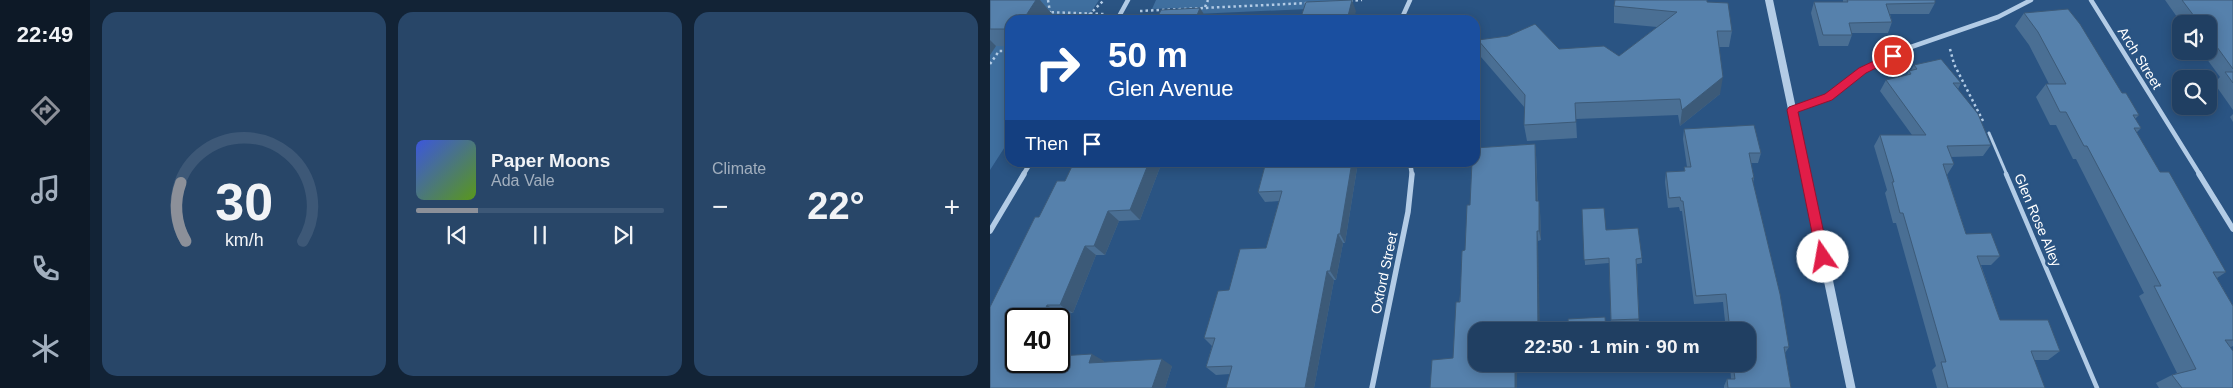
<!DOCTYPE html>
<meta charset="utf-8">
<style>
:root{--surface:#203f62;--page:#284668;--text:#f1f3f6;--muted:#a2afbe;--line:#3d5877;--accent:#8c9099}
body{margin:0;font-family:Arial,sans-serif;background:var(--page);color:var(--text);height:100vh;display:flex;flex-direction:column;font-size:19px;white-space:nowrap}
*{box-sizing:border-box;margin:0}
p{font-size:16px;color:var(--muted)}
.icon{flex:none;width:28px;height:28px;fill:none;stroke:currentColor;stroke-width:2;stroke-linecap:round;stroke-linejoin:round}
.map{position:relative;flex:1;overflow:hidden}
.side{display:flex;flex-direction:column;gap:12px;padding:12px;background:#122336;width:900px}
.side>*{flex:none}
.guide{position:absolute;left:15px;top:15px;width:475px;height:152px;border-radius:15px;box-shadow:0 2px 12px #0003,0 0 0 1px var(--line);background:#1a4fa0;color:#fff;overflow:hidden}
.buttons{position:absolute;left:1182px;top:15px;display:grid;gap:10px}
.buttons a{display:grid;place-items:center;width:45px;height:45px;border-radius:10px;background:var(--surface);box-shadow:0 2px 12px #0003,0 0 0 1px var(--line);font-size:25px}
.speed{position:absolute;left:15px;top:308px;display:flex;gap:10px;font-size:25px;font-weight:700;text-align:center}
.speed>*{display:grid;place-content:center;width:65px;height:65px;border-radius:50%;background:var(--surface);box-shadow:0 2px 12px #0003,0 0 0 1px var(--line);line-height:1}
.speed .limit{border:2px solid #111;border-radius:8px;background:#fff;color:#111}
.pin{position:absolute;display:grid;place-items:center;width:42px;height:42px;color:#fff;margin:-21px;border:2px solid #fff;border-radius:50%;box-shadow:0 1px 5px #0007}
.me{position:absolute;width:55px;margin:-28px;rotate:348deg;stroke-linejoin:round;filter:drop-shadow(0 0 4px #0008)}
.turn{display:flex;align-items:center;gap:18px;height:105px;padding:0 20px;font-size:22px}
.turn .icon{width:65px;height:65px;stroke-width:2.5}
.turn b{display:block;font-size:35px;line-height:42px}
.then{display:flex;align-items:center;height:48px;padding:0 20px;background:#0003;gap:10px;font-size:19px}
.big{font-size:38px;font-weight:600;line-height:1.1}
.side .tile{flex:1;display:flex;flex-direction:column;justify-content:center;gap:8px;min-width:0;padding:0 18px;border-radius:15px;background:var(--page)}
.side .dial{align-items:center;gap:0}
.dial svg{height:130px;overflow:visible;fill:none;stroke:var(--line);stroke-width:7;stroke-linecap:round;text-anchor:middle}
.dial text{fill:var(--text);stroke:none}
.song{display:flex;align-items:center;gap:15px}
.cover{width:60px;height:60px;border-radius:8px;background:linear-gradient(135deg,hsl(230 70% 55%),hsl(90 70% 35%))}
.played{height:5px;border-radius:2px;background:linear-gradient(90deg,var(--accent) 25%,var(--line) 25%)}
.keys{display:flex;justify-content:space-around;direction:ltr}
.heat{display:flex;justify-content:space-between;align-items:center;font-size:28px;direction:ltr}
.side .tiles{flex:1;display:grid;gap:12px;grid-template-columns:repeat(3,1fr)}
.trip{position:absolute;left:478px;top:322px;width:288px;height:50px;border-radius:15px;background:var(--surface);box-shadow:0 2px 12px #0003,0 0 0 1px var(--line);font-weight:600;line-height:50px;text-align:center}
main{display:flex;flex:1;min-height:0}
.tabs{display:flex;flex-direction:column;width:90px;justify-content:space-around;align-items:center;background:#0d1927;color:var(--muted)}
.tabs .icon{width:35px;height:35px}
.tabs .active{color:var(--accent)}
.tabs b{font-size:22px;color:var(--text)}
.map>svg:first-child{display:block}
</style>
<main>
<nav class="tabs">
<b>22:49</b>
<svg class="icon active" aria-label="directions" viewBox="0 0 24 24"><path d="M12 3l9 9-9 9-9-9zM9 14v-3h6M13 9l2 2-2 2"/></svg>
<svg class="icon" aria-label="music" viewBox="0 0 24 24"><path d="M9 18V5l10-2v13"/><circle cx="6" cy="18" r="3"/><circle cx="16" cy="16" r="3"/></svg>
<svg class="icon" aria-label="phone" viewBox="0 0 24 24"><path d="M5 4h4l2 5-3 2q2 4 5 5l2-3 5 2v4C11 20 4 13 5 4z"/></svg>
<svg class="icon" aria-label="climate" viewBox="0 0 24 24"><path d="M12 3v18M4 7l16 10M4 17L20 7"/></svg>
</nav>
<section class="side">
<div class="tiles">
<div class="tile dial"><svg viewBox="0 0 100 80">
<path d="M14 69A42 42 0 1 1 86 69"/>
<path d="M14 69A42 42 0 0 1 11 33" stroke="#8c9099"/>
<text x="50" y="56" font-size="32" font-weight="700">30</text>
<text x="50" y="72" font-size="11">km/h</text>
</svg></div>
<div class="tile">
<div class="song"><i class="cover"></i><div><b>Paper Moons</b><p>Ada Vale</p></div></div>
<div class="played"></div>
<div class="keys"><svg class="icon" aria-label="previous" viewBox="0 0 24 24"><path d="M18 5L8 12l10 7zM5 5v14"/></svg><svg class="icon" aria-label="pause" viewBox="0 0 24 24"><path d="M8 5v14M16 5v14"/></svg><svg class="icon" aria-label="next" viewBox="0 0 24 24"><path d="M6 5l10 7-10 7zM19 5v14"/></svg></div>
</div>
<div class="tile"><p>Climate</p>
<div class="heat"><a>−</a><b class="big">22°</b><a>+</a></div>
</div>
</div>
</section>
<div class="map">
<svg width="1243" height="388" viewBox="0 0 1243 388">
<rect width="100%" height="100%" fill="#2a5483"/>
<g fill="#3f6f9f">
<polygon points="0,0 109,0 96,20 20,20 20,139 0,170"/>
<polygon points="166,0 366,0 363,0 362,7 184,15 187,8 162,9"/>
</g>
<g fill="none" stroke-linecap="round" stroke-linejoin="round">
<g stroke="#b3cce6" stroke-width="2.5" stroke-dasharray="2.5 3" stroke-linecap="butt">
<polyline points="58,0 60,12"/>
<polyline points="360,1 372,0"/>
<polyline points="215,7 218,0"/>
<polyline points="150,11 319,3"/>
<polyline points="56,12 114,14"/>
<polyline points="99,15 114,0"/>
<polyline points="960,49 964,64 993,121"/>
<polyline points="0,64 9,51 20,51"/>
</g>
<polyline stroke="#b3cce6" stroke-width="3" points="999,133 1017,175"/>
<polyline stroke="#b3cce6" stroke-width="4.5" points="1016,174 1107,388"/>
<g stroke="#b3cce6" stroke-width="4.5">
<polyline points="1101,0 1210,175"/>
<polyline points="127,20 138,0"/>
<polyline points="411,20 420,0"/>
<polyline points="802,110 838,97 872,70 918,48 1008,17 1041,0"/>
<polyline points="420,162 422,175"/>
<polyline points="33,175 41,162"/>
</g>
<g stroke="#b3cce6" stroke-width="5.5">
<polyline points="1209,174 1243,229"/>
<polyline points="0,231 34,174"/>
<polyline points="382,388 418,212 422,174"/>
</g>
<polyline stroke="#b3cce6" stroke-width="8" points="779,0 816,175"/>
<polyline stroke="#b3cce6" stroke-width="9" points="816,174 861,388"/>
</g>
<g fill="#4a6f94">
<polygon points="0,0 50,0 62,14 20,20 20,46 6,46 0,55"/>
<polygon points="853,0 945,0 945,3 939,14 900,14 902,22 898,33 862,33 862,35 858,46 829,46 821,13 824,2 853,2"/>
<polygon points="1175,0 1243,0 1243,110 1224,83 1230,77 1211,51 1219,51 1219,24 1192,24"/>
<polygon points="717,2 742,31 739,47 729,47 730,94 690,126 688,115 586,119 587,138 537,141 534,125 535,108 491,57 488,40 569,49 629,56 667,27 624,23 624,6"/>
<polygon points="1034,13 1132,93 1149,115 1145,119 1151,128 1146,133 1170,172 1236,272 1227,278 1243,306 1243,346 1241,347 1243,388 1169,388 1166,383 1182,375 1187,373 1149,296 1154,293 1086,159 1083,159 1066,125 1060,125 1046,97 1056,84 1059,84 1039,45 1025,26"/>
<polygon points="924,65 971,83 968,89 1001,145 993,156 961,157 964,164 957,175 976,234 1010,256 1001,265 991,265 1010,320 1070,351 1058,360 1044,360 1055,388 947,388 942,370 946,366 906,223 903,223 895,193 897,190 884,146 890,135 922,135 890,91 896,80 917,75 919,71 921,70"/>
<polygon points="1243,114 1243,122 1240,117"/>
<polygon points="694,129 771,153 768,163 761,163 764,178 763,183 799,347 795,353 801,388 734,388 734,386 737,379 741,379 740,364 756,364 756,331 736,331 733,302 704,304 692,211 690,211 689,207 678,208 675,182 676,172 694,171 694,167 697,167 693,139"/>
<polygon points="545,144 546,154 548,201 550,211 551,240 548,241 486,331 486,364 527,364 527,388 463,358 475,250"/>
<polygon points="172,162 150,220 129,221 115,255 106,255 83,313 70,314 26,361 114,361 114,362 182,366 175,388 0,388 49,217 75,181"/>
<polygon points="276,162 368,162 355,243 353,243 346,280 344,280 324,388 236,388 240,374 226,375 216,367 222,346 214,338 239,290 276,248 289,201 275,202 268,192"/>
<polygon points="592,209 616,230 652,258 652,263 647,264 649,323 621,324 619,263 595,265"/>
</g>
<g fill="#3c5a78">
<polygon points="46,0 50,0 62,14 59,20 33,20"/>
<polygon points="362,0 366,11 364,20 357,20"/>
<polygon points="210,8 217,19 217,20 205,20"/>
<polygon points="0,40 6,46 0,55"/>
<polygon points="733,77 730,94 690,126 692,110"/>
<polygon points="545,144 546,154 548,211 546,201"/>
<polygon points="159,162 172,162 150,220 140,210"/>
<polygon points="362,162 368,162 355,243 350,234"/>
<polygon points="549,201 550,211 551,240 549,231"/>
<polygon points="118,211 129,221 115,255 104,246"/>
<polygon points="547,231 548,241 550,331 548,331"/>
<polygon points="348,234 353,243 346,280 340,271"/>
<polygon points="95,246 106,255 83,313 70,305"/>
<polygon points="337,271 344,280 324,388 315,388"/>
<polygon points="57,305 70,314 68,319 51,319"/>
<polygon points="102,354 114,361 111,371 99,363"/>
<polygon points="172,359 182,366 175,388 162,388"/>
<rect x="525" y="364" width="2" height="24"/>
</g>
<g fill="#5681ac" stroke="#3c5a78">
<polygon points="0,0 46,0 33,20 20,20 20,29 0,29"/>
<polygon points="362,0 357,20 310,20 316,2"/>
<polygon points="625,0 717,0 717,2 738,3 742,31 727,31 733,77 692,110 690,99 585,103 586,122 534,125 535,95 488,40 518,36 545,24 569,49 614,46 629,56 687,12 624,6"/>
<polygon points="857,0 945,0 945,3 896,4 902,22 859,23 862,35 833,35 824,2 858,2"/>
<polygon points="1192,0 1243,0 1243,69 1219,36 1219,24 1210,24"/>
<polygon points="210,8 205,20 166,20 171,10"/>
<polygon points="1078,9 1090,24 1132,93 1136,93 1149,115 1143,115 1151,128 1144,128 1170,172 1179,172 1236,272 1223,272 1243,306 1243,340 1235,340 1243,351 1243,388 1192,388 1182,375 1206,369 1164,286 1171,286 1097,146 1094,146 1076,112 1070,112 1056,84 1076,84 1048,32 1034,13"/>
<polygon points="951,59 971,83 963,83 988,114 1001,145 957,146 964,164 953,164 976,234 1001,233 1010,256 987,256 1010,320 1058,320 1070,351 1041,351 1055,388 958,388 951,362 956,362 913,213 910,213 902,182 904,182 890,135 936,135 896,80 921,74 919,71 927,69 924,65"/>
<polygon points="1235,72 1243,72 1243,83"/>
<polygon points="764,125 771,153 759,153 764,178 762,178 790,294 799,347 794,347 801,388 738,388 737,379 745,379 743,364 756,364 756,331 740,331 736,294 706,296 693,201 691,201 690,197 679,198 676,172 695,171 694,167 701,167 694,129"/>
<polygon points="545,144 546,201 549,201 549,231 547,231 548,331 486,331 486,364 525,364 525,388 440,388 442,360 463,358 466,302 470,302 472,251 475,250 477,205 480,205 482,162 485,162 485,148"/>
<polygon points="84,162 159,162 140,210 118,211 104,246 95,246 70,305 57,305 51,319 26,319 26,361 69,361 69,356 102,354 99,363 172,359 162,388 0,388 0,307 45,217 49,217 67,181 75,181"/>
<polygon points="276,162 362,162 350,234 348,234 340,271 337,271 315,388 236,388 242,366 216,367 225,338 214,338 228,291 239,290 250,249 276,248 292,191 268,192"/>
<polygon points="614,208 616,230 648,228 652,258 646,259 649,319 621,320 619,258 594,260 592,209"/>
<polygon points="615,317 616,331 579,331 578,319"/>
</g>
<polygon fill="#e11d48" stroke="#92132f" points="903,52 906,53 906,58 876,73 842,100 808,112 839,257 837,260 829,260 827,257 797,110 799,107 835,94 869,68"/>
<g text-anchor="middle" dominant-baseline="central" stroke-width="5" stroke-linejoin="round" paint-order="stroke">
<g font-size="14" fill="#fff" stroke="#2a5483">
<text transform="translate(1150 58) rotate(58)">Arch Street</text>
<text transform="translate(1048 220) rotate(67)">Glen Rose Alley</text>
<text transform="translate(394 273) rotate(-78)">Oxford Street</text>
</g>
</g>
</svg>
<div class="buttons">
<a><svg class="icon" aria-label="sound" viewBox="0 0 24 24"><path d="M4 9h4l5-4v14l-5-4H4zM17 9q2 3 0 6"/></svg></a>
<a><svg class="icon" aria-label="search" viewBox="0 0 24 24"><circle cx="10" cy="10" r="6"/><path d="M15 15l6 6"/></svg></a>
</div>
<div class="speed"><div class="limit">40</div></div>
<div class="pin" style="left:903px;top:56px;background:#d93025"><svg class="icon" aria-label="arrive" viewBox="0 0 24 24"><path d="M6 21V4h12l-3 4 3 4H6"/></svg></div>
<svg class="me" style="left:833px;top:257px" viewBox="-20 -20 40 40"><circle r="19" fill="#fff"/><path d="M0-13L10 11 0 6-10 11z" fill="#e11d48"/></svg>
<div class="trip">22:50 · 1 min · 90 m</div>
<div class="guide">
<div class="turn"><svg class="icon" aria-label="right" viewBox="0 0 24 24"><path d="M7 20v-9h11M14 6l5 5-5 5"/></svg><div><b>50 m</b>Glen Avenue</div></div>
<div class="then">Then<svg class="icon" aria-label="arrive" viewBox="0 0 24 24"><path d="M6 21V4h12l-3 4 3 4H6"/></svg></div>
</div>
</div>
</main>
